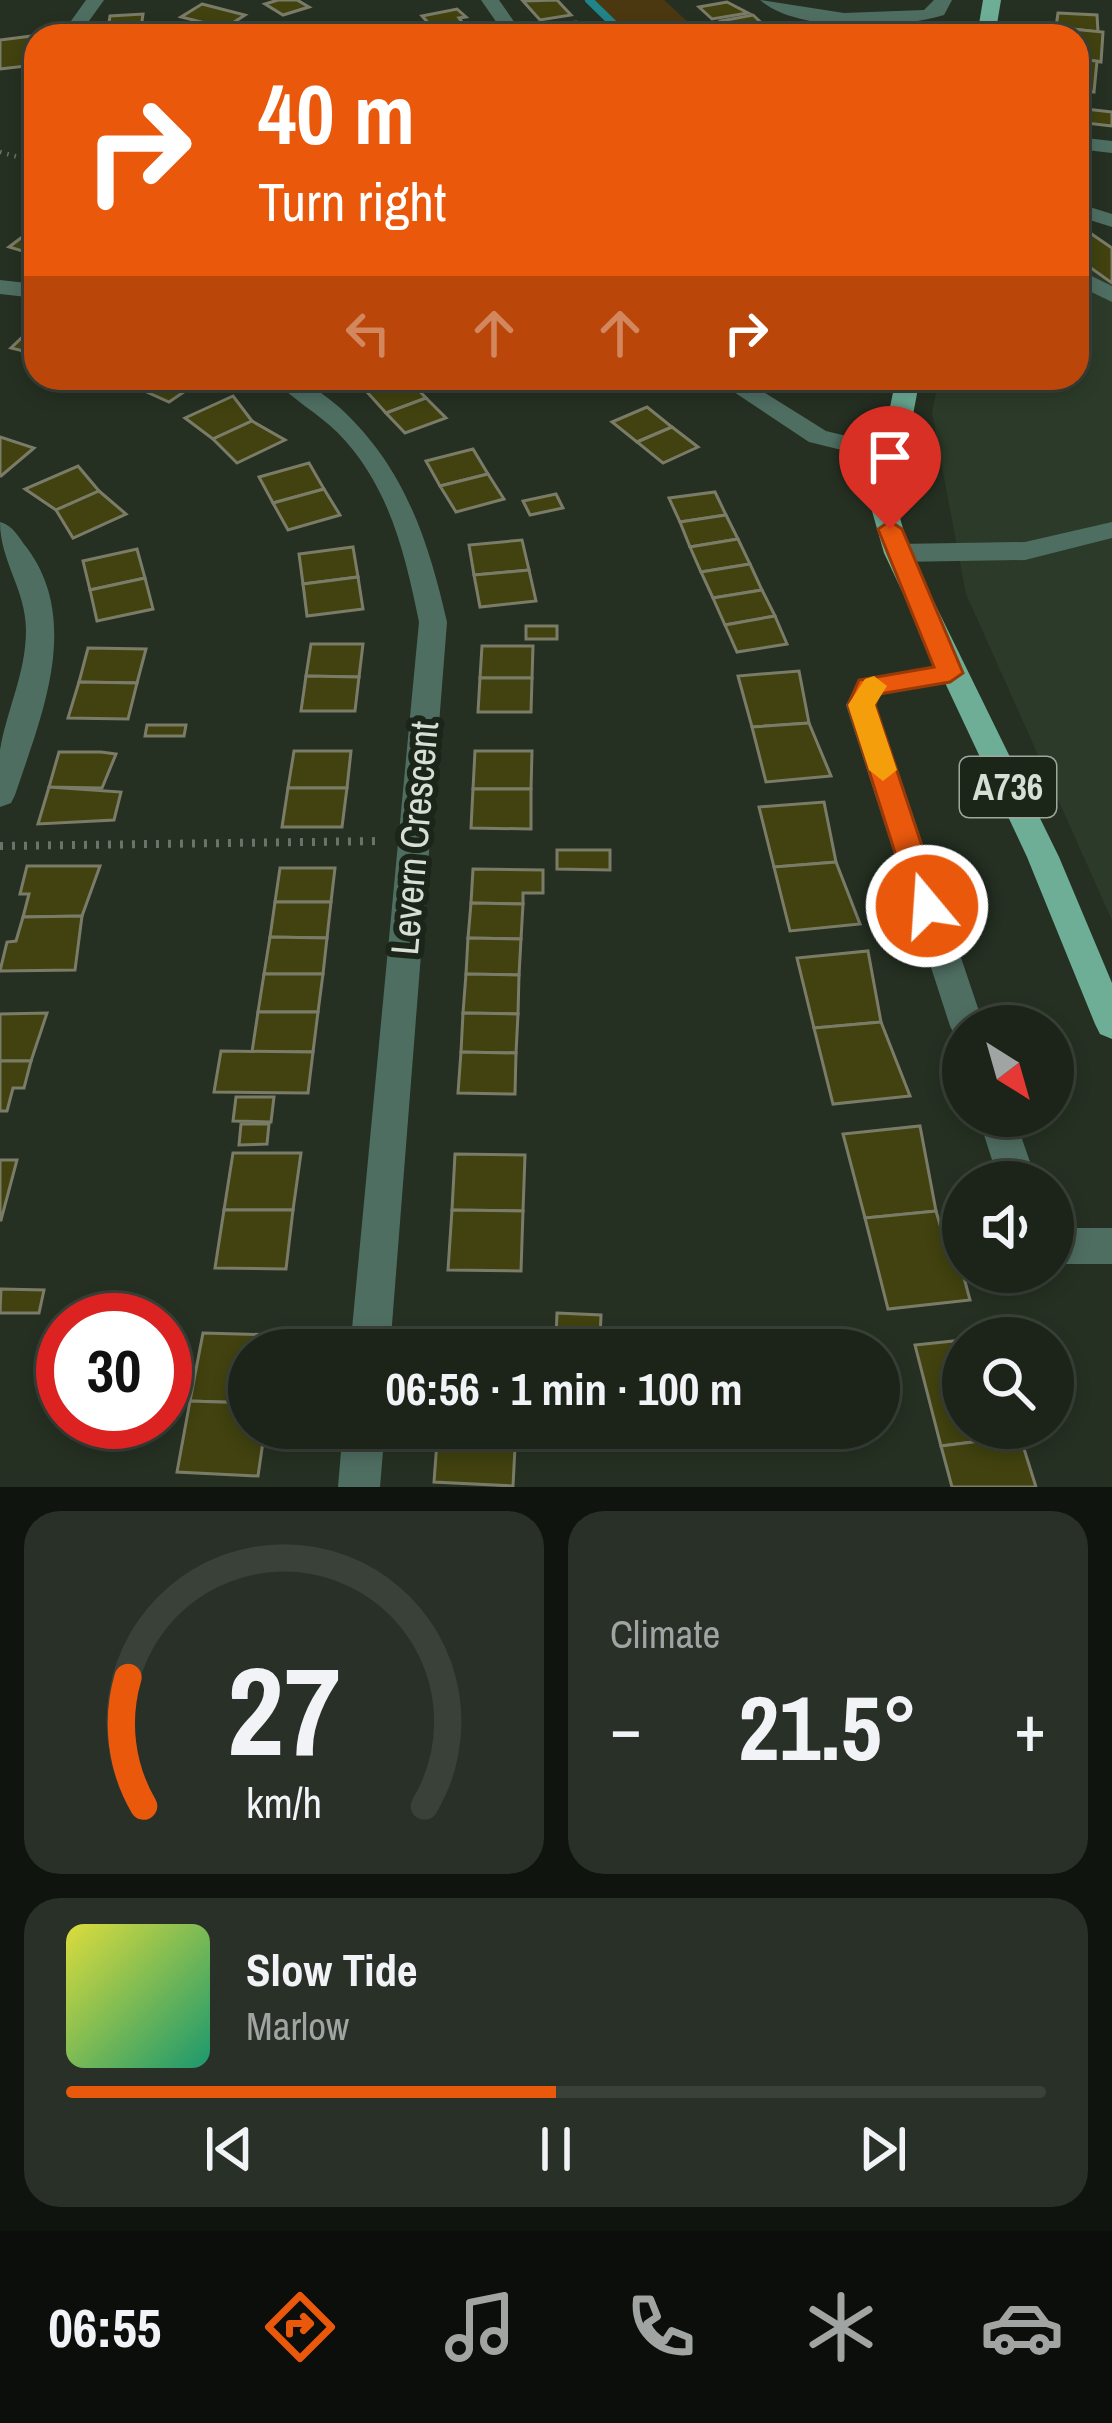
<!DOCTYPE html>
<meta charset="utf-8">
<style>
:root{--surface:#1c241a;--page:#293027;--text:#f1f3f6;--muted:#a0a4a2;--line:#3a4139;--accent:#ea580c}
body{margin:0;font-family:"Archivo Narrow",sans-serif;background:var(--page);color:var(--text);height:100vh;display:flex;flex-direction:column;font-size:45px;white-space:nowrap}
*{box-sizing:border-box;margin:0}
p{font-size:39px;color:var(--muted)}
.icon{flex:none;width:66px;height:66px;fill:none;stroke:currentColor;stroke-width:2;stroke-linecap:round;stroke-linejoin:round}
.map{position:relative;height:1487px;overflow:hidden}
.details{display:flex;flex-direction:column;gap:24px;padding:24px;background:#0f140e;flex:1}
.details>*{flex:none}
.top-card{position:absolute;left:24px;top:24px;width:1065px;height:366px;border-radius:36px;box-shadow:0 6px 18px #0003,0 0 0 3px var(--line);background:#ea580c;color:#fff;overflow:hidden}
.needle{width:78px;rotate:143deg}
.tools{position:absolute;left:942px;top:1005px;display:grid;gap:24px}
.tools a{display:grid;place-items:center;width:132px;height:132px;border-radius:50%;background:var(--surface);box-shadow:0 6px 18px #0003,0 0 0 3px var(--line);font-size:60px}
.speed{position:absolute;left:36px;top:1293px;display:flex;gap:24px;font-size:60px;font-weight:700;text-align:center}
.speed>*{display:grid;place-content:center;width:156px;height:156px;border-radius:50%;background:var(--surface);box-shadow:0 6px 18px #0003,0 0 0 3px var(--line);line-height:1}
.speed .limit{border:18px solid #d22;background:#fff;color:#111}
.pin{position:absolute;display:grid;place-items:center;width:102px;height:102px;color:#fff;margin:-123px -51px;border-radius:50% 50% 50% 0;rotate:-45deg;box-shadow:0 0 12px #0007}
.pin .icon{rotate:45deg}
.me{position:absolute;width:132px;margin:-66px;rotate:342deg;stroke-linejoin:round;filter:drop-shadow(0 0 9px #0008)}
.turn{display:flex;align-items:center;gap:42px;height:252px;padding:0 36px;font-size:54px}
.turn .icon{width:156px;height:156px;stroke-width:2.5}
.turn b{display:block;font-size:84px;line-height:102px}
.lanes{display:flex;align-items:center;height:114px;padding:0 36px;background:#0003;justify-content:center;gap:60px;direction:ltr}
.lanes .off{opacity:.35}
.big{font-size:90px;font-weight:700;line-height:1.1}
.details .widget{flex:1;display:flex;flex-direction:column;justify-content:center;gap:18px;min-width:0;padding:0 42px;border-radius:36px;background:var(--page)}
.details .dial{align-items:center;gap:0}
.dial svg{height:312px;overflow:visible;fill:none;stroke:var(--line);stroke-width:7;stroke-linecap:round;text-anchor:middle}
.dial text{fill:var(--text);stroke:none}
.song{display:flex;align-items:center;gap:36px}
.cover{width:144px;height:144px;border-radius:18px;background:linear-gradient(135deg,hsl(60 70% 55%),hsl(160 70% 35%))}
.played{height:12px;border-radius:6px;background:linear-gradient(90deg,var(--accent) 50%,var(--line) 50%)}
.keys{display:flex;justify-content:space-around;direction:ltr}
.heat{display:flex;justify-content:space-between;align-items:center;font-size:66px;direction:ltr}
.details .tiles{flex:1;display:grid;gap:24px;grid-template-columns:1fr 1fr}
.widget:last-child{grid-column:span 2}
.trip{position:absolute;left:228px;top:1329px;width:672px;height:120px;border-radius:60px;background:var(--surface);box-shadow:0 6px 18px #0003,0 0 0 3px var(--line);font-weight:700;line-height:120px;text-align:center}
.tabs{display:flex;height:192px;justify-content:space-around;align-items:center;background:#0b0e0a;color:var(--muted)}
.tabs .icon{width:84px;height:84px}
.tabs .on{color:var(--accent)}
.tabs b{font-size:54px;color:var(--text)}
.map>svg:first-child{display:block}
</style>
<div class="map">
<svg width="1112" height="1487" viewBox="0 0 1112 1487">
<rect width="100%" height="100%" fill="#253022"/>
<polygon fill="#2c3b29" points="1077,222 1112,246 1112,920 966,594 932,413 939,378 1077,378"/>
<polygon fill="#4c3810" points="589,0 664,0 703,36 626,36"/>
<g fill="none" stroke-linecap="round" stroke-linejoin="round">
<polyline stroke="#1f8589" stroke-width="8" points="589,0 626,36"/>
</g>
<g fill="#41420f" stroke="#7a7c68" stroke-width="3">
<polygon points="278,0 297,0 309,7 283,15 265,4"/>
<polygon points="557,0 571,15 540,20 523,1"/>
<polygon points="727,2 748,13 712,19 699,7"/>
<polygon points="202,4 245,15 225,28 181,17"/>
<polygon points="457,9 466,17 459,18 462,22 433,28 422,16"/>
<polygon points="1058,13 1097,15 1098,32 1056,27"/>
<polygon points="143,14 140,36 107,36 110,16"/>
<polygon points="753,15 768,29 736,35 721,21"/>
<polygon points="576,22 585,36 550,36 543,26"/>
<polygon points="1061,28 1103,32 1101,62 1077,59 1077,36 1060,36"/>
<polygon points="32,36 35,65 0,69 0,40"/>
<polygon points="1077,59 1097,61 1094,92 1077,90"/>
<polygon points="1077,108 1112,112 1112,126 1077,122"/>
<polygon points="1077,224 1112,248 1112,283 1077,258"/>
<polygon points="34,228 36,255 9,247"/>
<polygon points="36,324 36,354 11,348"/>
<polygon points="153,378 201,378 203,379 169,402 138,388"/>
<polygon points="407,378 426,398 386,413 367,392"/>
<polygon points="233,396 252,421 213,439 185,418"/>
<polygon points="426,398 446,418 405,433 386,413"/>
<polygon points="647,407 672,427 637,442 612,422"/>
<polygon points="252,421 285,440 237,463 213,439"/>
<polygon points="672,427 698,447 663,463 637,442"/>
<polygon points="0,437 34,448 1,476 0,476"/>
<polygon points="473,449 488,474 440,486 426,461"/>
<polygon points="309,463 324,489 273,503 259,477"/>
<polygon points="78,466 99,491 56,510 25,489"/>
<polygon points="488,474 504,499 456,512 440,486"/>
<polygon points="324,489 340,515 288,530 273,503"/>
<polygon points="99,491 126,514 73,538 56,510"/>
<polygon points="715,492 726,515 680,522 669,498"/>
<polygon points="556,494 563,508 530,515 523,501"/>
<polygon points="726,515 738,539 690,547 680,522"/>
<polygon points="738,539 750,564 701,572 690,547"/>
<polygon points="522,540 529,570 474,575 469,545"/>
<polygon points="353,547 358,577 303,584 299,554"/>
<polygon points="137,549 145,578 90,590 83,561"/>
<polygon points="750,564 762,590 713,598 701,572"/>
<polygon points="529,570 536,601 480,607 474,575"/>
<polygon points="358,577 363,609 307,616 303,584"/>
<polygon points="145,578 153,609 97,621 90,590"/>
<polygon points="762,590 775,616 725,625 713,598"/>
<polygon points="775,616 787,644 737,652 725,625"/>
<rect x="526" y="626" width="31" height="13"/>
<polygon points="311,644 363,644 359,677 306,676"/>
<polygon points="482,646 533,646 532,678 480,678"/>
<polygon points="88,648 146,649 137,683 79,682"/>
<polygon points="799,671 809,723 752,727 738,676"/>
<polygon points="306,676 359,677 355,711 301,711"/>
<polygon points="480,678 532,678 531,712 478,712"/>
<polygon points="79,682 137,683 128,719 68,718"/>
<polygon points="809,723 831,776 766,782 752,727"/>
<polygon points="147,725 186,725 184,736 145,736"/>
<polygon points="294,751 351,751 347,788 288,788"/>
<polygon points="475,751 532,751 531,789 473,789"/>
<polygon points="59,752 101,752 116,754 102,788 49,787"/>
<polygon points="49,787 121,792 114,820 38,824"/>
<polygon points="288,788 347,788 342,827 282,827"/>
<polygon points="473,789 531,789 531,829 471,828"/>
<polygon points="824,802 836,862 774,867 759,807"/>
<polygon points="557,850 610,850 610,870 557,869"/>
<polygon points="836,862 860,924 790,931 774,867"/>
<polygon points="27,866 100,866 82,916 23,917 29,894 20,894"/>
<polygon points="280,868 335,868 331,902 275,902"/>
<polygon points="473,869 543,870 543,893 523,893 523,904 471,903"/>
<polygon points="275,902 331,902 327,938 270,937"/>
<polygon points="471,903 523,904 521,939 468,938"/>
<polygon points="82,916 75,970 0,971 7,942 16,941 23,917"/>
<polygon points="270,937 327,938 323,974 264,974"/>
<polygon points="468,938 521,939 519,975 466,974"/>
<polygon points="868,951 881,1022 814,1028 797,958"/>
<polygon points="264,974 323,974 318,1012 258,1012"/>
<polygon points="466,974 519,975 518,1014 463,1013"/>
<polygon points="258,1012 318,1012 313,1052 252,1052"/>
<polygon points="47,1013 31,1061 0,1061 0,1014"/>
<polygon points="463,1013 518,1014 516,1053 461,1052"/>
<polygon points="881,1022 910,1096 833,1104 814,1028"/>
<polygon points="221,1051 313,1052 308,1093 214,1092"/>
<polygon points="461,1052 516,1053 515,1094 458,1093"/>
<polygon points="0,1061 31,1061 24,1088 13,1088 7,1111 0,1111"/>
<polygon points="236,1097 274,1097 271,1122 233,1121"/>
<polygon points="241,1124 269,1124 267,1144 239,1145"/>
<polygon points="920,1126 936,1211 865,1218 843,1134"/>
<polygon points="233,1153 301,1153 293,1210 224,1210"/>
<polygon points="455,1154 525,1155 523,1211 452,1210"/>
<polygon points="0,1160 17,1160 1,1220 0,1220"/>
<polygon points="224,1210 293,1210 286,1269 215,1268"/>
<polygon points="452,1210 523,1211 521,1271 448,1270"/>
<polygon points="936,1211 950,1259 959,1259 970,1300 888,1309 865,1218"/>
<polygon points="1,1289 44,1290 39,1313 0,1313"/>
<polygon points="557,1313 601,1315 600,1339 556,1337"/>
<polygon points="203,1333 280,1335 277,1350 249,1350 249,1403 190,1401"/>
<polygon points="963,1340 963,1428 1018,1428 1020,1436 941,1446 915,1345"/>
<polygon points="446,1343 521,1346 521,1350 445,1350"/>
<polygon points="190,1401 249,1403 249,1428 265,1428 258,1476 177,1472"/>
<polygon points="438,1428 516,1428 513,1486 434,1482"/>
<polygon points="1020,1436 1036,1487 952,1487 941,1446"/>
</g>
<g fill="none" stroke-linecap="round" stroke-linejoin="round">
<polyline stroke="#6b7468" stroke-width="4.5" stroke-dasharray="1.5 6" stroke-linecap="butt" points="0,152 36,162"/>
<polyline stroke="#6b7468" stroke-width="8" stroke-dasharray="3 9" stroke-linecap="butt" points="0,846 382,841"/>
<g fill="#4f6e62" fill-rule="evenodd">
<polygon points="86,0 104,0 89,21 87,36 69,36 71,21"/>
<polygon points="481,0 499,0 524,36 506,36"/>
<path d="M760 0 844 13 924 10 934 0H952L944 15C898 29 798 33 760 0Z"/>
<polygon points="1077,137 1112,141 1112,153 1077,149"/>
<polygon points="1077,203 1112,214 1112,227 1077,216"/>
<polygon points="1077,269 1112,286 1112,302 1077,285"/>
<polygon points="0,280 36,284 36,298 0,294"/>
<path d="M273 378C303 378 316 388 339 407 404 466 428 539 447 622L390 1350H350L419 622C405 553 389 485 338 433 318 413 291 399 273 378Z"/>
<polygon points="713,378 741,378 826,431 900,449 904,454 891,462 809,442"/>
<path d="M0 522C14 526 18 537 27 548 82 622 41 717 15 795L11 803 0 807C0 788 0 768 0 750 7 709 26 673 26 630 26 590 0 561 0 522Z"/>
<polygon points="1112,522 1112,538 1025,560 897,562 884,553 897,544 1025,542"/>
<polygon points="950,663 964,673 960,680 880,695 876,705 984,1026 963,1026 963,1039 955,1036 950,1026 846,705 859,680"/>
<polygon points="978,1116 1014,1116 1037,1182 999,1182"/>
<polygon points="1053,1219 1072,1228 1112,1228 1112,1264 1066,1264 1053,1259"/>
<polygon points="343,1428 385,1428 380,1487 338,1487"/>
</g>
<g fill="#6eae97" fill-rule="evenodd">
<polygon points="983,0 1001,0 995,36 977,36"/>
<polygon points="896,378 920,378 896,504 910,553 1059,857 1112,983 1112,1039 1100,1034 1095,1024 1027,857 884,553 870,504"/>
</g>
</g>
<polygon fill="#ea580c" stroke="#983908" stroke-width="3" points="890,521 902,529 963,673 950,682 879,694 875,705 942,906 927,918 912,906 848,705 859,680 934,667 878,529"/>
<polygon fill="#f59e0b" points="874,676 887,686 875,705 897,770 883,781 869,770 848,705 865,679"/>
<g text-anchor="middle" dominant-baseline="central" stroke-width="12" stroke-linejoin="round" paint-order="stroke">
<rect fill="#1b2619" stroke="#9fa79d" stroke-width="3" x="960" y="757" width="96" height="60" rx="9"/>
<g font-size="36" font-weight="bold" fill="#d7ded5">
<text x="1008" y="787">A736</text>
</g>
<g font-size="39" fill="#d7ded5" stroke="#1b2619">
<text transform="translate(414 838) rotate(-85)">Levern Crescent</text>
</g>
</g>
</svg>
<div class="tools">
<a><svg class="needle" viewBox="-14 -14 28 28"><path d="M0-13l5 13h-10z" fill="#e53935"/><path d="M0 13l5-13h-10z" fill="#a0a4a2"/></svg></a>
<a><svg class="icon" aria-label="sound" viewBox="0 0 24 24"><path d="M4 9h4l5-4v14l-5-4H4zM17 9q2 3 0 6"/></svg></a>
<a><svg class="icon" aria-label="search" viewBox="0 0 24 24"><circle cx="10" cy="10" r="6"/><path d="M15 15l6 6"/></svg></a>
</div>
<div class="speed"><div class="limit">30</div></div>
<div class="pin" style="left:890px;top:529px;background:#d93025"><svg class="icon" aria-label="arrive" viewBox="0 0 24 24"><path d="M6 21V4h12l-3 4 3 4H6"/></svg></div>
<svg class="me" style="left:927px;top:906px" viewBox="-20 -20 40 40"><circle r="17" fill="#ea580c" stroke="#fff" stroke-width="3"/><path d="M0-11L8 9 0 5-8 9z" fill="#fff"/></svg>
<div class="trip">06:56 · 1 min · 100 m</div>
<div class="top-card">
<div class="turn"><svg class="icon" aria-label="right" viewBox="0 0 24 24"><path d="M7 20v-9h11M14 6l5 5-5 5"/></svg><div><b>40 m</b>Turn right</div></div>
<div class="lanes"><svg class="icon off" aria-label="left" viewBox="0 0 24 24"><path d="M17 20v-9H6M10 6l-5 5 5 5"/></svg><svg class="icon off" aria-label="ahead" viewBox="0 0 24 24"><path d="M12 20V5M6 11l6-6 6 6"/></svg><svg class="icon off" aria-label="ahead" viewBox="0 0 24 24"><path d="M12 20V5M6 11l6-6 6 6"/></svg><svg class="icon" aria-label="right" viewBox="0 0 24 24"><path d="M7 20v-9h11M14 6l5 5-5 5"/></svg></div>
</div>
</div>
<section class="details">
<div class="tiles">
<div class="widget dial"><svg viewBox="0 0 100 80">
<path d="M14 69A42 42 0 1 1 86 69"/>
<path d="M14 69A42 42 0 0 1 10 36" stroke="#ea580c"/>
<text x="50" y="56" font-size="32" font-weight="700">27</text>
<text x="50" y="72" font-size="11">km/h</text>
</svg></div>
<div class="widget"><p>Climate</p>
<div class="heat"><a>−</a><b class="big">21.5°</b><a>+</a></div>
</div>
<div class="widget">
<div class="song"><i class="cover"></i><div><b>Slow Tide</b><p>Marlow</p></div></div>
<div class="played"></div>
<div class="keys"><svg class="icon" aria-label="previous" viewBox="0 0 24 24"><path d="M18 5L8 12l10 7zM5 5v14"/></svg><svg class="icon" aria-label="pause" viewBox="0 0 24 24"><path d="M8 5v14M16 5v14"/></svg><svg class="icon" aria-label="next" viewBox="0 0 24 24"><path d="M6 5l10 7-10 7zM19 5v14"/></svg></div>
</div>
</div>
</section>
<nav class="tabs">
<b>06:55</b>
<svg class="icon on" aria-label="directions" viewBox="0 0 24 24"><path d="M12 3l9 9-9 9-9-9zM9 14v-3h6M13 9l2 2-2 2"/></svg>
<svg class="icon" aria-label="music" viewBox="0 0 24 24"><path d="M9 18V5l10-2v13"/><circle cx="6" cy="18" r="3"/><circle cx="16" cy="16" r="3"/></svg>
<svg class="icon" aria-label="phone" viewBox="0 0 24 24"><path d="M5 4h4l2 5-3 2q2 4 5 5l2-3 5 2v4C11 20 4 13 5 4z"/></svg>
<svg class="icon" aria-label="climate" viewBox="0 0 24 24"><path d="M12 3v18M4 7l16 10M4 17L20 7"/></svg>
<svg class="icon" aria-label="car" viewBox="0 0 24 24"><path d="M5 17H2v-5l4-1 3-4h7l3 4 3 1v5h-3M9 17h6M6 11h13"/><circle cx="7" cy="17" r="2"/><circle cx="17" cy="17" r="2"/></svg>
</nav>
